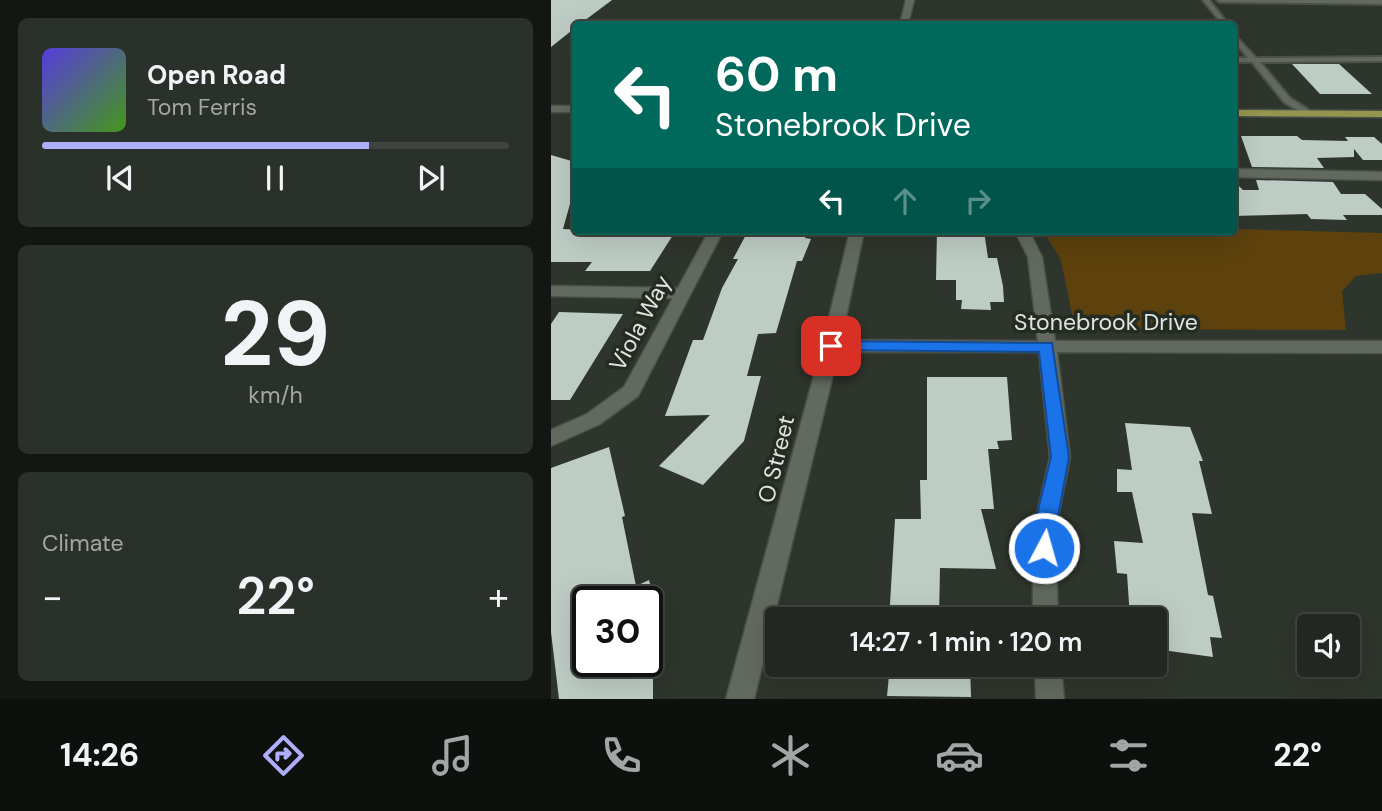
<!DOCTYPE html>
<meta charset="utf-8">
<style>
:root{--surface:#222821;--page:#2a302a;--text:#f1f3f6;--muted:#a2a6a5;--line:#3f443f;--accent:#aeaefa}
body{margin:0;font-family:"DM Sans",sans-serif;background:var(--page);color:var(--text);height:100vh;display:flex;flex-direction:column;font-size:26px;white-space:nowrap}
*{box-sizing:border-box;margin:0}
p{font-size:23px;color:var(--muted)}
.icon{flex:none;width:38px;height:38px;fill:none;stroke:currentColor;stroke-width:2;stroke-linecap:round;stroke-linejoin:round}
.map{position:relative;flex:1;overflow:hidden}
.details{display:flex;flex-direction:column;gap:18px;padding:18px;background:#131612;width:551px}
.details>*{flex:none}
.guide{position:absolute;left:21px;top:21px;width:665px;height:214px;border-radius:7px;box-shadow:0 7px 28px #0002,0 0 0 2px var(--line);background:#00695c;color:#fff;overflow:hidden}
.controls{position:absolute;left:746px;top:614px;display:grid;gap:14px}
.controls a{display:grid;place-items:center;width:63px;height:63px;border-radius:7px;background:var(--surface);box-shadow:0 7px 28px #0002,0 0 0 2px var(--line);font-size:35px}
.speed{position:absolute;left:21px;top:586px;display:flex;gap:14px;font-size:35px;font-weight:700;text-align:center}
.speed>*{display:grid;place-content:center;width:91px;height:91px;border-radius:50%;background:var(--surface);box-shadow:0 7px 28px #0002,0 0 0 2px var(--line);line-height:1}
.speed .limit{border:4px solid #111;border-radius:10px;background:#fff;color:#111}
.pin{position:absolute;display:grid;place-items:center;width:60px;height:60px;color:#fff;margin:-30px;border-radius:14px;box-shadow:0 4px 10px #0006}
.me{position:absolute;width:77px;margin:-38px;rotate:6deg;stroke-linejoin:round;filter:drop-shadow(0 0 5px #0008)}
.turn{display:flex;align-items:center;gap:24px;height:147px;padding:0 28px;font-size:32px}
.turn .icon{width:91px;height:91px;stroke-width:2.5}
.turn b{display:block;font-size:49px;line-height:60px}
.lanes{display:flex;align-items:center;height:66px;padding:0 28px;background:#0003;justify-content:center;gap:35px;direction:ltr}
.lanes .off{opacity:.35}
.big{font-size:52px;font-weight:600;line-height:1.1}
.details .tile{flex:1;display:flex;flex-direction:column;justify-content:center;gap:10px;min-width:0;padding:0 24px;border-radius:10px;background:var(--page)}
.details .dial{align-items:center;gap:0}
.dial b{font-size:91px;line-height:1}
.song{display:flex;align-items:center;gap:21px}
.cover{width:84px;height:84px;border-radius:10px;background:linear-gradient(135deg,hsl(250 70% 55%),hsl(100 70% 35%))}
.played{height:7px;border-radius:4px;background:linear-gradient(90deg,var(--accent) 70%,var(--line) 70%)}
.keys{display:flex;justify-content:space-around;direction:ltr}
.heat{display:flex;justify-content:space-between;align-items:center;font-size:38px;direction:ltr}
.trip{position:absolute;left:214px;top:607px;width:402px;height:70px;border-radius:7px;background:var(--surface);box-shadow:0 7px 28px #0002,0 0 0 2px var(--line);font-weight:600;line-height:70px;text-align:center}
.dock{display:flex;height:112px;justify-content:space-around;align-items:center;background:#0e100d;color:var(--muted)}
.dock .icon{width:49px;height:49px}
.dock .active{color:var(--accent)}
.dock b{font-size:32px;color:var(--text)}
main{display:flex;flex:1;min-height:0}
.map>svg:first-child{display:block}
</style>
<main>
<section class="details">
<div class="tile">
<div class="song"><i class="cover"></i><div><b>Open Road</b><p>Tom Ferris</p></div></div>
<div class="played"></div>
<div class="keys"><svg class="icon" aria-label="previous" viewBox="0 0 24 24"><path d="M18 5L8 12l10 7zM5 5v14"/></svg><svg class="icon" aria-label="pause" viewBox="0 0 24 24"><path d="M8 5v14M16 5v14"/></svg><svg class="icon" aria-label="next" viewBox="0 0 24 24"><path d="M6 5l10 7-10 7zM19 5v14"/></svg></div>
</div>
<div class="tile dial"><b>29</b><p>km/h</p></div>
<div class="tile"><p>Climate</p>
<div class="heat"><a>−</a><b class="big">22°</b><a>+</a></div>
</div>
</section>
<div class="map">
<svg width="831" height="699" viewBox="0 0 831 699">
<rect width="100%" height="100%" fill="#2e352c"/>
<polygon fill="#5d420d" points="683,229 831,233 831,273 805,276 791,291 795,330 524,329 510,260 492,231"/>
<g fill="#bdccc5">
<polygon points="0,0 61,0 29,24 24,24 24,28 0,47"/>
<polygon points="741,64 788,64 821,94 769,94"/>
<polygon points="690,136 746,136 751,140 797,141 794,137 823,137 831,144 831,160 812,160 803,149 803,157 766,158 773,168 701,167"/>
<polygon points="0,155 24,162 24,186 12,229 58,231 56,234 122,235 99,271 34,271 41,262 0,262"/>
<polygon points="682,180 692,190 708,190 705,180 782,182 790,194 814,194 831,209 831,215 792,215 796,220 760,219 756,214 682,216"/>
<polygon points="197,231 257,231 254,238 260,239 251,261 246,261 225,333 207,334 196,376 210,376 193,441 152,485 108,466 159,415 114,416 142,340 152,340 171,288 187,259 182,259"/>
<polygon points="386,231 433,231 437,258 446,258 452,286 453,302 439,302 440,310 410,309 411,300 405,300 405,280 385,280"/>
<polygon points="8,312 72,314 19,400 0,400 0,324"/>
<polygon points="376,377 456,377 461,440 446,441 448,449 437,449 443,509 430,509 445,569 389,568 388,620 338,620 344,519 370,519 369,480 376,480"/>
<polygon points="574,423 639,427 652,461 648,461 661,514 641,513 657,595 662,596 671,638 659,637 662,657 604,649 604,620 579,618 576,574 566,573 563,541 592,543 581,492 566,492 566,469 581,470"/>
<polygon points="58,447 74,516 71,517 85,586 98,580 104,602 37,602 37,662 102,662 102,699 8,699 0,632 0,468"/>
<polygon points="339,665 419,665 420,697 336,696"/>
</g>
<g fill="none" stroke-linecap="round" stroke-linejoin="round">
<defs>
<g id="service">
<polygon points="652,0 658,0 677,24 671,24"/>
<polygon points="666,0 831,0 831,4 669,2"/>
<polygon points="199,22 202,23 203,24 196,24"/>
<polygon points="682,33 705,58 831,57 831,61 709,62 739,98 759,111 760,113 756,116 733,102 701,62 682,62 682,58 697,58 682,40"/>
</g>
<g id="minor">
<polygon points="355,0 363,0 357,24 349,24"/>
<polygon points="131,21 310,21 314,24 127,24"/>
<polygon points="682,169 831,172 831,180 682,177"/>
<polygon points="158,231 172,231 87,396 49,424 0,446 0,430 36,414 73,387 122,298 0,296 0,286 127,288"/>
<polygon points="464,231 478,231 491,257 504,341 831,341 831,353 506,352 519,457 504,532 507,620 482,620 482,532 499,457 488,352 280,352 271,346 280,340 487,341 477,257"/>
<polygon points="484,665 510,665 513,699 485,699"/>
</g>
<polygon id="tertiary" points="299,231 313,231 289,346 203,699 175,699 271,346"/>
<rect id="secondary" x="0" y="106" width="24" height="6"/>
<polygon id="primary" points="682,110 831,111 831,117 682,116"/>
</defs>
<use href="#service" stroke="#4b5149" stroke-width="4"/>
<use href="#minor" stroke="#4b5149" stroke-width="3"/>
<use href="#tertiary" stroke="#4b5149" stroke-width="3"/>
<use href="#secondary" stroke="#4b5149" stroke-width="3"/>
<use href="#primary" stroke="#4b5149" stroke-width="3"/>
<use href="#service" fill="#626a5f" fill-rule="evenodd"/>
<use href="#minor" fill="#626a5f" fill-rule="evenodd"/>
<use href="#tertiary" fill="#626a5f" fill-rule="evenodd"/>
<use href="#secondary" fill="#626a5f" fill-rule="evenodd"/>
<use href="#primary" fill="#94964f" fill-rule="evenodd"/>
</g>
<polygon fill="#1a73e8" stroke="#114b97" stroke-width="2" points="280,341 501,343 518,457 500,555 493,558 485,555 482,548 482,531 500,457 488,352 274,350 272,346"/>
<g text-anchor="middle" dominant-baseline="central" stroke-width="7" stroke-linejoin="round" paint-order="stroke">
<g font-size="23" fill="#e0e5df" stroke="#242b22">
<text x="555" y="322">Stonebrook Drive</text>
<text transform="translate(89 323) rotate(-62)">Viola Way</text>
<text transform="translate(225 459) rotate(-76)">O Street</text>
</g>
</g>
</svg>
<div class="controls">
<a><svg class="icon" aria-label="sound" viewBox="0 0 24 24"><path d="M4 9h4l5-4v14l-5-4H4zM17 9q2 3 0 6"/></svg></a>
</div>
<div class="speed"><div class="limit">30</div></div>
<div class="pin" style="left:280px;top:346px;background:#d93025"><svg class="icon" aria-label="arrive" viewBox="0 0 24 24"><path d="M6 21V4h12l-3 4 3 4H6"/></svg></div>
<svg class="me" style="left:493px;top:548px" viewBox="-20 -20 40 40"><circle r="17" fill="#1a73e8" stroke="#fff" stroke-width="3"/><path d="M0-11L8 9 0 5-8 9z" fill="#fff"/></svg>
<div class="trip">14:27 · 1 min · 120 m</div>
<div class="guide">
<div class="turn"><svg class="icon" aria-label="left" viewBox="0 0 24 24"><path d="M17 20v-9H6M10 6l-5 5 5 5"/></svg><div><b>60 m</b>Stonebrook Drive</div></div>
<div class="lanes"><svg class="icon" aria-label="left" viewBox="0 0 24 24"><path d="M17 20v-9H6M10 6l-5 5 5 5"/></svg><svg class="icon off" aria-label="ahead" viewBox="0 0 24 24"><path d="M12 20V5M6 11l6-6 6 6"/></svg><svg class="icon off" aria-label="right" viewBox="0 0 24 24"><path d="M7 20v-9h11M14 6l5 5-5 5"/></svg></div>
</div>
</div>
</main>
<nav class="dock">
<b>14:26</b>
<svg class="icon active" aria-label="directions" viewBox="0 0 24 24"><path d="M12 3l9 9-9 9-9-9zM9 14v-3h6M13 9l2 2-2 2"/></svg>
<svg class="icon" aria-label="music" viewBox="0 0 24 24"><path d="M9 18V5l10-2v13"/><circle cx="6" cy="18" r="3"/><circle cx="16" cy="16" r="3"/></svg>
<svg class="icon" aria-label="phone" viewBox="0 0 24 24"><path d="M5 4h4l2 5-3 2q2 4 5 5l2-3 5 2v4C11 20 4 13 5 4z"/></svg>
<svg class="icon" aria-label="climate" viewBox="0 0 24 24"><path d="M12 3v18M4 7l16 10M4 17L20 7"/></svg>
<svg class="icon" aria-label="car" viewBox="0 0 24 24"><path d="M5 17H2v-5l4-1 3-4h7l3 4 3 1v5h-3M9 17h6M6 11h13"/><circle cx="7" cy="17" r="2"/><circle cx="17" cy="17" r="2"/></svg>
<svg class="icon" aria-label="filters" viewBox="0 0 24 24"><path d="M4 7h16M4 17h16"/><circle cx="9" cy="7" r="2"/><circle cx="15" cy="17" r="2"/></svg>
<b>22°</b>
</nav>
